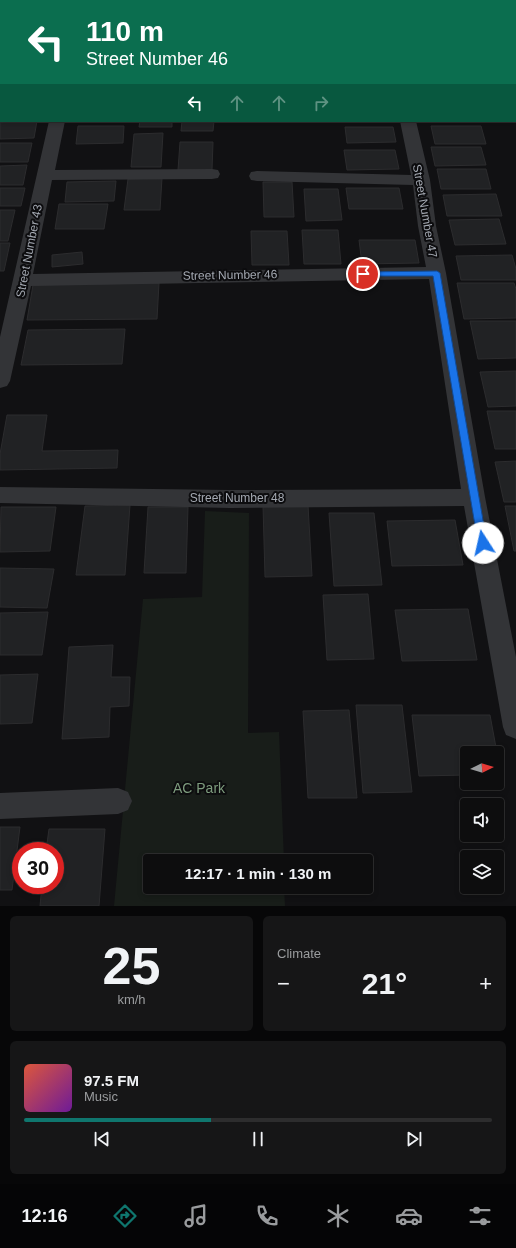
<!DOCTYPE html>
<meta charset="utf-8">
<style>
:root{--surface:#0d0d0e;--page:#161617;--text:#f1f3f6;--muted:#9a9c9e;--line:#2d2d2e;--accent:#0f766e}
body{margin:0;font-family:Arial,sans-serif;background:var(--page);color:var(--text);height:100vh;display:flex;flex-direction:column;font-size:15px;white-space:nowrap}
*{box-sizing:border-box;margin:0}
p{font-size:13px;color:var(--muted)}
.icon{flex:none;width:22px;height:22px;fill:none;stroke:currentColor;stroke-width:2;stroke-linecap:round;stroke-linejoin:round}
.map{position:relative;height:906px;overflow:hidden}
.panel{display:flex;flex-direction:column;gap:10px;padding:10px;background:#070708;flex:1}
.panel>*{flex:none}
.banner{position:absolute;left:0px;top:0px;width:516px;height:122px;box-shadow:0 2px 6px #0003,0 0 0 1px var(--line);background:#0b6e4f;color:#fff;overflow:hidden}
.needle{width:26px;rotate:85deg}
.buttons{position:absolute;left:460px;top:746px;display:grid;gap:8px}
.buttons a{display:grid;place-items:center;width:44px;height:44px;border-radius:4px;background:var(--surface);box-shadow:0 2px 6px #0003,0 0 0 1px var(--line);font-size:20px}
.speed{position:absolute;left:12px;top:842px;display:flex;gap:8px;font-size:20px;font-weight:700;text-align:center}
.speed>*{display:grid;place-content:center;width:52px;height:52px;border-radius:50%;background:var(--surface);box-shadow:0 2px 6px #0003,0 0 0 1px var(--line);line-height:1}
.speed .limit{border:6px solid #d22;background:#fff;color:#111}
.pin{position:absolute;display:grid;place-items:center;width:34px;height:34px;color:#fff;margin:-17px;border:2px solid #fff;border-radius:50%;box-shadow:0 1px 4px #0007}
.me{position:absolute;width:44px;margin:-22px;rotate:350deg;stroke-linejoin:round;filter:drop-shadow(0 0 3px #0008)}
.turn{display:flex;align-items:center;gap:14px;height:84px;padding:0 20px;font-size:18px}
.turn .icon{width:52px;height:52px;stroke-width:2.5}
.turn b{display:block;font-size:28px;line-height:34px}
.lanes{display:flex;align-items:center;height:38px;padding:0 20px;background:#0003;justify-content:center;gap:20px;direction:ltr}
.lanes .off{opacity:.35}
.big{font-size:30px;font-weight:700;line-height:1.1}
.panel .card{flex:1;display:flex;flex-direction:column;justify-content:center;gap:6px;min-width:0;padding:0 14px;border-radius:6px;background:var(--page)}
.panel .dial{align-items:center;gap:0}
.dial b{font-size:52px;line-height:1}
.song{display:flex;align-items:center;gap:12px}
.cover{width:48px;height:48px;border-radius:6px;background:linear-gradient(135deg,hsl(10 70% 55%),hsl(280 70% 35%))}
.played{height:4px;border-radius:2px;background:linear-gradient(90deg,var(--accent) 40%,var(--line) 40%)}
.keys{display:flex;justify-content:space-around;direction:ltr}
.heat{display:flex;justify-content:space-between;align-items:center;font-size:22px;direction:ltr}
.panel .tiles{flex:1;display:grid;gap:10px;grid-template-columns:1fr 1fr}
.card:last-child{grid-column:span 2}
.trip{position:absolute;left:143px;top:854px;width:230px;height:40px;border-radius:4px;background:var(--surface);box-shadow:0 2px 6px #0003,0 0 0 1px var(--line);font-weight:700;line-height:40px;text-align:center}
.tabs{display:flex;height:64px;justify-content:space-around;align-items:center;background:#050506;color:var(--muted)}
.tabs .icon{width:28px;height:28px}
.tabs .active{color:var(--accent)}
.tabs b{font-size:18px;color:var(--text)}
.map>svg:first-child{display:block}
</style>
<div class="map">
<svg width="516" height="906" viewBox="0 0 516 906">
<rect width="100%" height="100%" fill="#111113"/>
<polygon fill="#181d19" points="205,511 249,513 248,733 279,732 284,861 150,861 150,887 284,887 285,906 114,906 143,599 202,597"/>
<polygon fill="#293035" points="412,0 516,0 516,81 515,1"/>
<g fill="#212224" stroke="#2c2c2e">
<polygon points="98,0 137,0 98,1"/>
<rect x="328" y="0" width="44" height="1"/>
<polygon points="37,121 34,138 0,139 0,122"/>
<polygon points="140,121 172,121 172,127 139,127"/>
<polygon points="182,121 214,121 213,131 181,131"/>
<polygon points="78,126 124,126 123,143 76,144"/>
<polygon points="431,126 481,126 486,144 435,144"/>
<polygon points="345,127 393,127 396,142 347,143"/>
<polygon points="163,133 161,167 131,167 134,134"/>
<polygon points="180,142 213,142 212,170 178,170"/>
<polygon points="0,143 32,143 28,162 0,162"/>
<polygon points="431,147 481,147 486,165 435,166"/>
<polygon points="344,150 395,150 399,169 347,170"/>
<polygon points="27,165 23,185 0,185 0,166"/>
<polygon points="437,169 486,169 491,189 441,189"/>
<polygon points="162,178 160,210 124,210 128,179"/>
<polygon points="116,181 114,201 65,202 67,182"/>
<polygon points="263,182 292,182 294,217 264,217"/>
<polygon points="0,188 25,188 21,206 0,206"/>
<polygon points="346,188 399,188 403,209 349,209"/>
<polygon points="304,189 338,189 342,220 306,221"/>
<polygon points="496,194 502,216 447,216 443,195"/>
<polygon points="59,204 108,204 104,229 55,229"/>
<polygon points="0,210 15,210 8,241 0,241"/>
<polygon points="499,219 506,244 455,245 449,220"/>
<polygon points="302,230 338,230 341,264 304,264"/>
<polygon points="251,231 287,231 289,265 252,265"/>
<polygon points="359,240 415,240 419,263 362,264"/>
<polygon points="0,243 10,243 4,271 0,271"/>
<polygon points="82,252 83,264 52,267 52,255"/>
<polygon points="512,255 516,269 516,280 461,280 456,256"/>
<polygon points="159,283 157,319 27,320 33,285"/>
<polygon points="457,283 514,283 516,289 516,318 464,319"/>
<polygon points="470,321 516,321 516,358 478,359"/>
<polygon points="125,329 122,364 21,365 28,330"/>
<polygon points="516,371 516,406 488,407 480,372"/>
<polygon points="487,411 516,411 516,449 495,449"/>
<polygon points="7,415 47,415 42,451 118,450 117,468 0,470 0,454"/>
<polygon points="516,461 516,502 504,502 495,462"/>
<polygon points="130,505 125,575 76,575 85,506"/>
<polygon points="263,505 308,505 312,576 265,577"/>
<polygon points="505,506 516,506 516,551 514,551"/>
<polygon points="1,507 56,507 50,551 0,552"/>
<polygon points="148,507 188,507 186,573 144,573"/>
<polygon points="329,513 374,513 382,585 334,586"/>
<polygon points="455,520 463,565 392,566 387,521"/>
<polygon points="0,568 54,569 47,608 0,607"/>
<polygon points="368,594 374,659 327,660 323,595"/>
<polygon points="468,609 477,660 402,661 395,610"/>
<polygon points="48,612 42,655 0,655 0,613"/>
<polygon points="113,645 111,677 130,677 129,706 110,707 109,737 62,739 69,647"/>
<polygon points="38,674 32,723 0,724 0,675"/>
<polygon points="356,705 402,705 412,792 363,793"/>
<polygon points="349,710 357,798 308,798 303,711"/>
<polygon points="412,715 490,715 497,753 467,753 467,775 419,776"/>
<polygon points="497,754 501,774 497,774"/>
<polygon points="0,827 20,827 12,890 0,890"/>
<polygon points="49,829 105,829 99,906 40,906 42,885 55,885 55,851 46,851"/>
</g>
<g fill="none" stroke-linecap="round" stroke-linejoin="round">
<rect fill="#333437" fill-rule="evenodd" x="515" y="92" width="1" height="6"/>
<g fill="#333437" fill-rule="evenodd">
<rect x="379" y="0" width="14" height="1"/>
<polygon points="49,121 65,121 55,170 212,169 218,170 220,174 218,178 212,179 52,180 33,274 426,267 418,226 413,185 257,181 251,180 249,176 251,172 257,171 411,175 400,121 416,121 430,180 436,226 446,273 485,497 516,657 516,739 506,735 503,727 464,506 230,508 0,503 0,487 230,490 461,489 429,279 31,286 10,381 7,386 0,388 0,337"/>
<polygon points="118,788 128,792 132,801 128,810 118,814 0,819 0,793"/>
</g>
</g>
<polygon fill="#1a73e8" stroke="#114b97" points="437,271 440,273 487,543 486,545 479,545 478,543 433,276 363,276 359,274 363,272"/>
<g text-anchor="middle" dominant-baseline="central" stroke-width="4" stroke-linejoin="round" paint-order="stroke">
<g font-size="12" fill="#a4a9b2" stroke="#0c0c0e">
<text transform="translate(425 211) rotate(80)">Street Number 47</text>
<text transform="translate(29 251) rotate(-79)">Street Number 43</text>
<text transform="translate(230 275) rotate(-1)">Street Number 46</text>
<text x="237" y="498">Street Number 48</text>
</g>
<g font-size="14" fill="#7d9b7d" stroke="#0c0c0e">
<text x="199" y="788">AC Park</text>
</g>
</g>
</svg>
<div class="buttons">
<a><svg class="needle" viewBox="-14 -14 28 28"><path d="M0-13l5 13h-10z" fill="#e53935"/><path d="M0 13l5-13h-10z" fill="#9a9c9e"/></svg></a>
<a><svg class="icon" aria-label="sound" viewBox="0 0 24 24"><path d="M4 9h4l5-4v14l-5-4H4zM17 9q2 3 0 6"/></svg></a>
<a><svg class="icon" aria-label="layers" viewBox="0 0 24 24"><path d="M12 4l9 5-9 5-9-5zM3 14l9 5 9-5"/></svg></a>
</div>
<div class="speed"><div class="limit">30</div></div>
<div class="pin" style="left:363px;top:274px;background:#d93025"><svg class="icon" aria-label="arrive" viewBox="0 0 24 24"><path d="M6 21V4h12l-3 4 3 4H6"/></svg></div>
<svg class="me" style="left:483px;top:543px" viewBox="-20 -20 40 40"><circle r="19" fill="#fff"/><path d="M0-13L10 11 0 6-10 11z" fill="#1a73e8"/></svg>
<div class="trip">12:17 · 1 min · 130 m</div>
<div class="banner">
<div class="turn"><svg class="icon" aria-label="left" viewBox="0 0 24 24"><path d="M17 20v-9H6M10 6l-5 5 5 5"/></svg><div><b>110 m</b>Street Number 46</div></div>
<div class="lanes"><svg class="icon" aria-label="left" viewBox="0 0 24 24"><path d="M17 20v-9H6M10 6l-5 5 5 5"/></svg><svg class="icon off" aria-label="ahead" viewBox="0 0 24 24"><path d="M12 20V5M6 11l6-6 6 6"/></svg><svg class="icon off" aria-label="ahead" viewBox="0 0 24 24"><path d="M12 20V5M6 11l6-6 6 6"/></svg><svg class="icon off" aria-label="right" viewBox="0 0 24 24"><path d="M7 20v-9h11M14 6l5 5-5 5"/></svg></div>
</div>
</div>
<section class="panel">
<div class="tiles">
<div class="card dial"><b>25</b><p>km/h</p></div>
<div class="card"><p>Climate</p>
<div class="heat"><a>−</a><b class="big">21°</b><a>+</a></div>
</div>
<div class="card">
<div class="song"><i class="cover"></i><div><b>97.5 FM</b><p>Music</p></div></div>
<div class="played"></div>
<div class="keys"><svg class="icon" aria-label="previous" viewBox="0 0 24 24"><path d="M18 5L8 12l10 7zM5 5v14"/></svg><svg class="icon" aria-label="pause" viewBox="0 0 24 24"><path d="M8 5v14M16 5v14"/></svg><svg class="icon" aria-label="next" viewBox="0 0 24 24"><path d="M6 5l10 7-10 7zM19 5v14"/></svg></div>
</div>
</div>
</section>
<nav class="tabs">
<b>12:16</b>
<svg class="icon active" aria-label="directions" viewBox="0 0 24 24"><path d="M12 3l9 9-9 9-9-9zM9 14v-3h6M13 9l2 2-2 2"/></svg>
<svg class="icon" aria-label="music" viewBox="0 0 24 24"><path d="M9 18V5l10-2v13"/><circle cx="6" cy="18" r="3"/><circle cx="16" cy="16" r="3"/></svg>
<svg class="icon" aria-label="phone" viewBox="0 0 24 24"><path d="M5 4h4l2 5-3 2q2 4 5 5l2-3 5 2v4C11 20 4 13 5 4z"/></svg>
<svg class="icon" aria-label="climate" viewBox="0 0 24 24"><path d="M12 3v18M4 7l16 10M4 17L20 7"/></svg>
<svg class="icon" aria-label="car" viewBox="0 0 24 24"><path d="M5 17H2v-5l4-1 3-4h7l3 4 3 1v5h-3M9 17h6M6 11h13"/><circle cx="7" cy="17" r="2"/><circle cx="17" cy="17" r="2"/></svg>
<svg class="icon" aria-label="filters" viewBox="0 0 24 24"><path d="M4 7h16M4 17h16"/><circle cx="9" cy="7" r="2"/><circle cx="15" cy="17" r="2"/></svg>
</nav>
